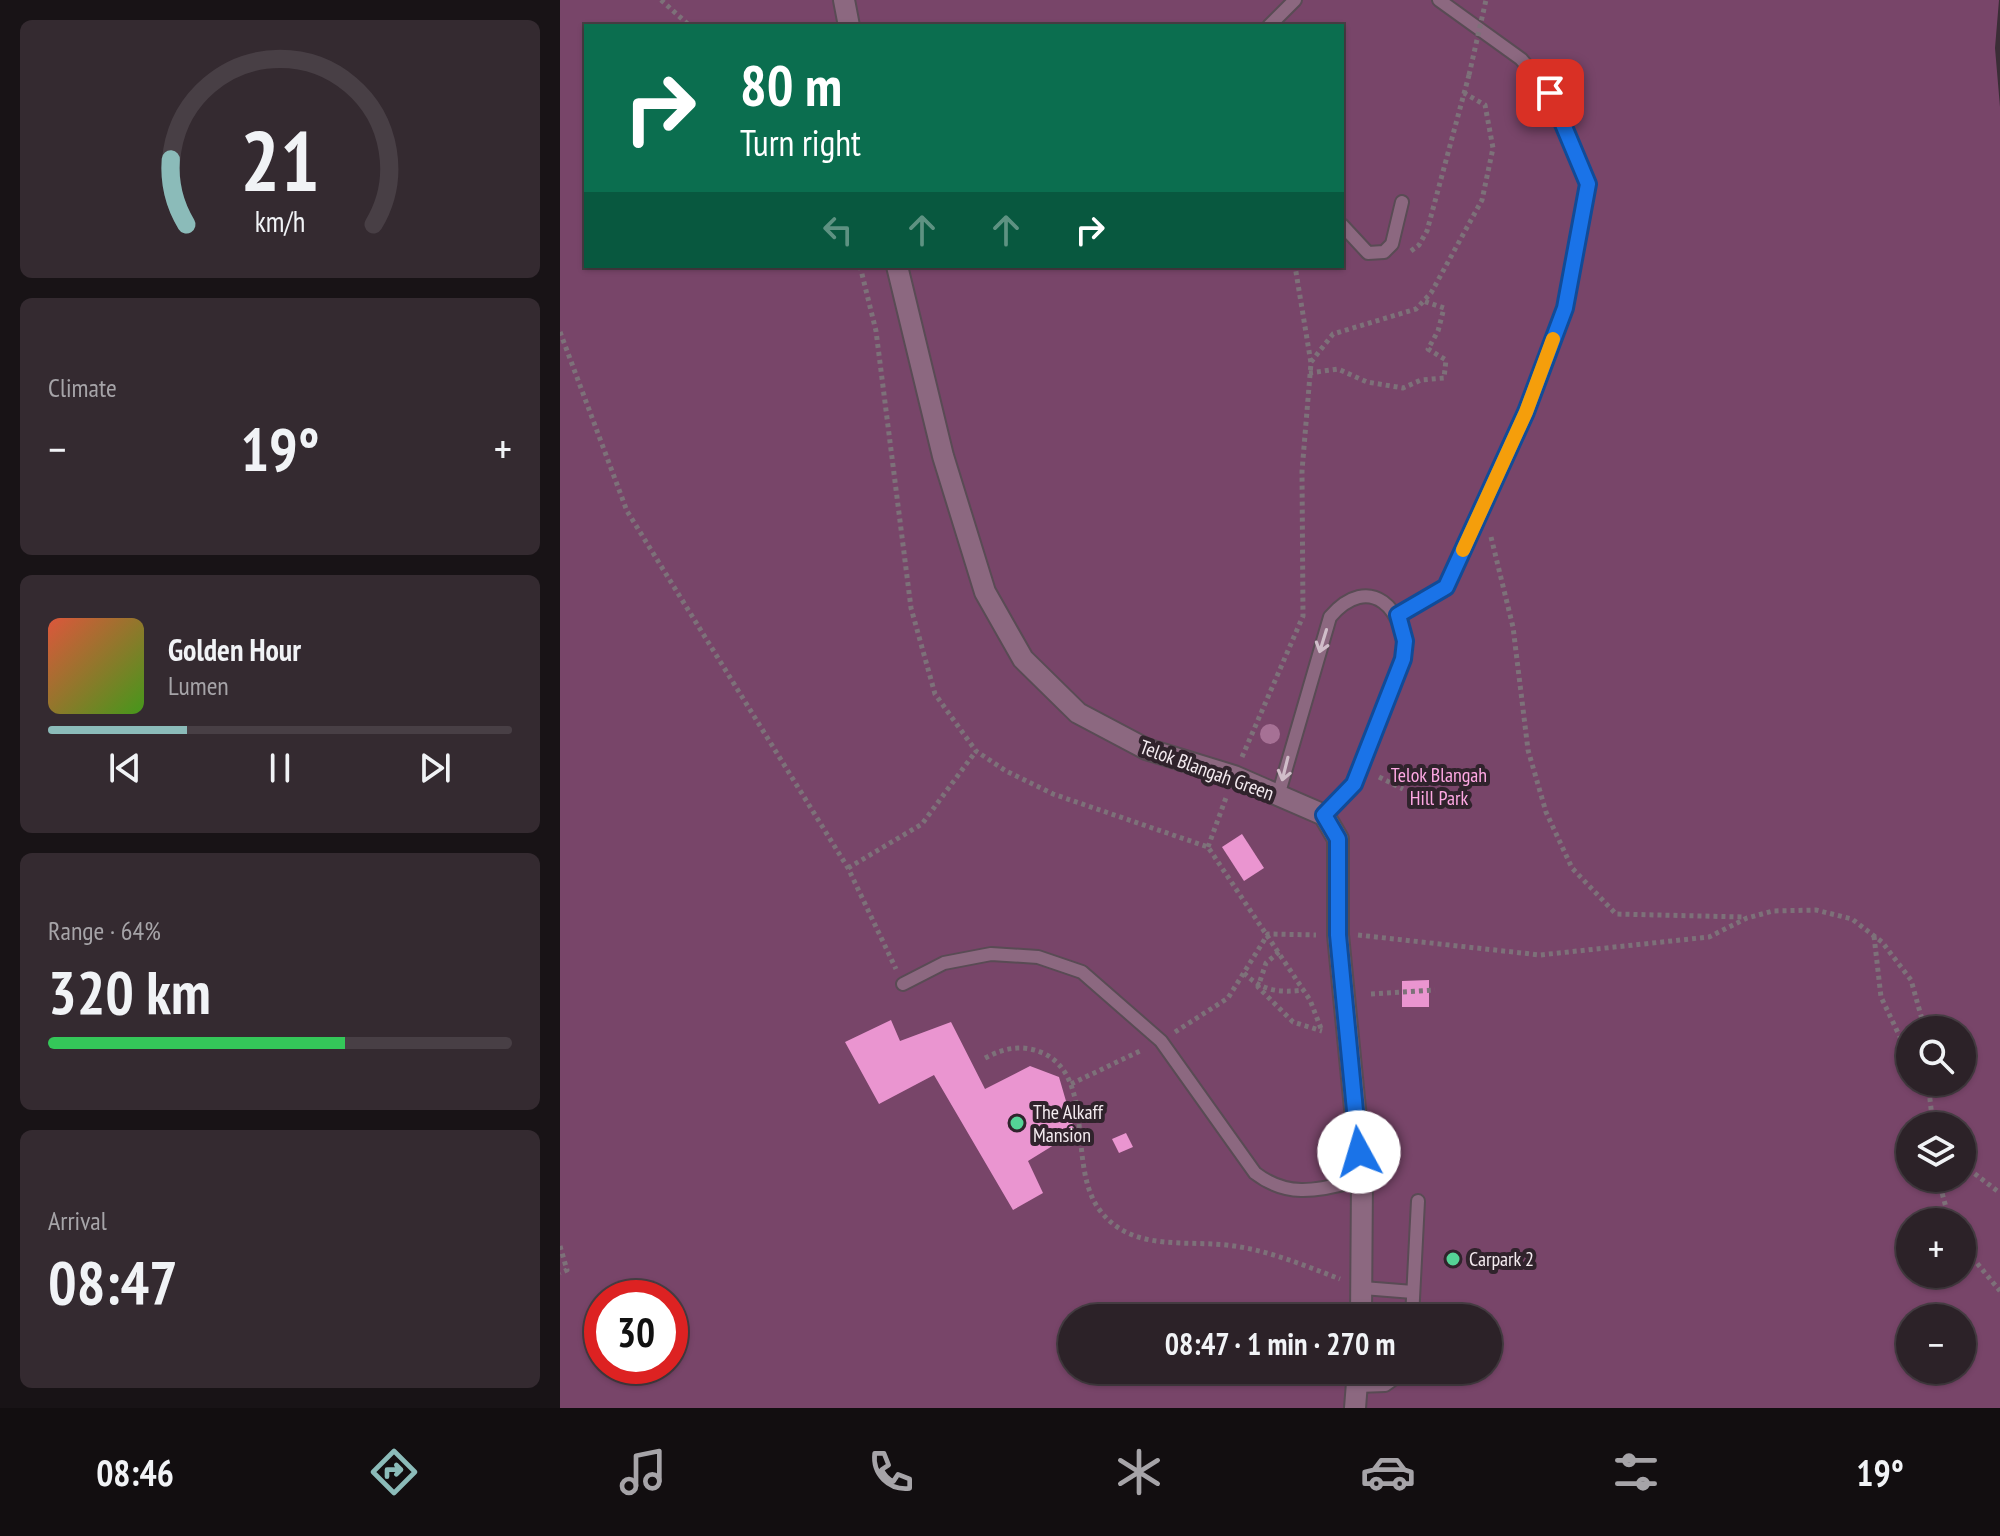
<!DOCTYPE html>
<meta charset="utf-8">
<style>
:root{--surface:#2c2228;--page:#342a30;--text:#f1f3f6;--muted:#a6a4a8;--line:#483f45;--accent:#8bbbb9}
body{margin:0;font-family:"PT Sans Narrow",sans-serif;background:var(--page);color:var(--text);height:100vh;display:flex;flex-direction:column;font-size:30px;white-space:nowrap}
*{box-sizing:border-box;margin:0}
p{font-size:26px;color:var(--muted)}
.icon{flex:none;width:44px;height:44px;fill:none;stroke:currentColor;stroke-width:2;stroke-linecap:round;stroke-linejoin:round}
.map{position:relative;flex:1;overflow:hidden}
.details{display:flex;flex-direction:column;gap:20px;padding:20px;background:#181316;width:560px}
.details>*{flex:none}
.hud{position:absolute;left:24px;top:24px;width:760px;height:244px;border-radius:0px;box-shadow:0 2px 6px #0004,0 0 0 2px var(--line);background:#0b6e4f;color:#fff;overflow:hidden}
.buttons{position:absolute;left:1336px;top:1016px;display:grid;gap:16px}
.buttons a{display:grid;place-items:center;width:80px;height:80px;border-radius:50%;background:var(--surface);box-shadow:0 2px 6px #0004,0 0 0 2px var(--line);font-size:40px}
.speed{position:absolute;left:24px;top:1280px;display:flex;gap:16px;font-size:40px;font-weight:700;text-align:center}
.speed>*{display:grid;place-content:center;width:104px;height:104px;border-radius:50%;background:var(--surface);box-shadow:0 2px 6px #0004,0 0 0 2px var(--line);line-height:1}
.speed .limit{border:12px solid #d22;background:#fff;color:#111}
.pin{position:absolute;display:grid;place-items:center;width:68px;height:68px;color:#fff;margin:-34px;border-radius:16px;box-shadow:0 4px 12px #0006}
.me{position:absolute;width:88px;margin:-44px;rotate:354deg;stroke-linejoin:round;filter:drop-shadow(0 0 6px #0008)}
.turn{display:flex;align-items:center;gap:28px;height:168px;padding:0 24px;font-size:36px}
.turn .icon{width:104px;height:104px;stroke-width:2.5}
.turn b{display:block;font-size:56px;line-height:68px}
.lanes{display:flex;align-items:center;height:76px;padding:0 24px;background:#0003;justify-content:center;gap:40px;direction:ltr}
.lanes .off{opacity:.35}
.big{font-size:60px;font-weight:600;line-height:1.1}
.details .tile{flex:1;display:flex;flex-direction:column;justify-content:center;gap:12px;min-width:0;padding:0 28px;border-radius:12px;background:var(--page)}
.details .dial{align-items:center;gap:0}
.dial svg{height:208px;overflow:visible;fill:none;stroke:var(--line);stroke-width:7;stroke-linecap:round;text-anchor:middle}
.dial text{fill:var(--text);stroke:none}
.song{display:flex;align-items:center;gap:24px}
.cover{width:96px;height:96px;border-radius:12px;background:linear-gradient(135deg,hsl(10 70% 55%),hsl(100 70% 35%))}
.played{height:8px;border-radius:4px;background:linear-gradient(90deg,var(--accent) 30%,var(--line) 30%)}
.keys{display:flex;justify-content:space-around;direction:ltr}
.heat{display:flex;justify-content:space-between;align-items:center;font-size:44px;direction:ltr}
.charge{height:12px;border-radius:6px;background:linear-gradient(90deg,#34c759 64%,var(--line) 0)}
.trip{position:absolute;left:498px;top:1304px;width:444px;height:80px;border-radius:40px;background:var(--surface);box-shadow:0 2px 6px #0004,0 0 0 2px var(--line);font-weight:600;line-height:80px;text-align:center}
.tabs{display:flex;height:128px;justify-content:space-around;align-items:center;background:#120e10;color:var(--muted)}
.tabs .icon{width:56px;height:56px}
.tabs .selected{color:var(--accent)}
.tabs b{font-size:36px;color:var(--text)}
main{display:flex;flex:1;min-height:0}
.map>svg:first-child{display:block}
</style>
<main>
<section class="details">
<div class="tile dial"><svg viewBox="0 0 100 80">
<path d="M14 69A42 42 0 1 1 86 69"/>
<path d="M14 69A42 42 0 0 1 8 44" stroke="#8bbbb9"/>
<text x="50" y="56" font-size="32" font-weight="700">21</text>
<text x="50" y="72" font-size="11">km/h</text>
</svg></div>
<div class="tile"><p>Climate</p>
<div class="heat"><a>−</a><b class="big">19°</b><a>+</a></div>
</div>
<div class="tile">
<div class="song"><i class="cover"></i><div><b>Golden Hour</b><p>Lumen</p></div></div>
<div class="played"></div>
<div class="keys"><svg class="icon" aria-label="previous" viewBox="0 0 24 24"><path d="M18 5L8 12l10 7zM5 5v14"/></svg><svg class="icon" aria-label="pause" viewBox="0 0 24 24"><path d="M8 5v14M16 5v14"/></svg><svg class="icon" aria-label="next" viewBox="0 0 24 24"><path d="M6 5l10 7-10 7zM19 5v14"/></svg></div>
</div>
<div class="tile"><p>Range · 64%</p><b class="big">320 km</b><div class="charge"></div></div>
<div class="tile"><p>Arrival</p><b class="big">08:47</b></div>
</section>
<div class="map">
<svg width="1440" height="1408" viewBox="0 0 1440 1408">
<rect width="100%" height="100%" fill="#3b2d36"/>
<path fill="#784569" fill-rule="evenodd" d="M0 0H1439L1435 48 1440 107V1408H0ZM26 26H782V266H26ZM1350 1030H1402V1082H1350ZM1350 1126H1402V1178H1350ZM1350 1222H1402V1274H1350ZM42 1298H110V1366H42ZM512 1318H928V1370H512ZM1350 1318H1402V1370H1350Z"/>
<g fill="#ea95d0">
<polygon points="682,834 704,868 684,881 662,847"/>
<polygon points="869,980 869,1007 842,1007 842,981"/>
<polygon points="331,1020 340,1041 391,1022 425,1089 470,1066 499,1077 515,1132 468,1161 483,1193 453,1210 374,1075 319,1104 285,1042"/>
<polygon points="566,1133 573,1147 559,1153 552,1139"/>
</g>
<g fill="none" stroke-linecap="round" stroke-linejoin="round">
<defs>
<g id="lane">
<polyline points="709,26 735,0"/>
<polyline points="782,225 808,253 824,252 832,244 842,202"/>
<polyline points="838,615 886,587 966,412 1005,308 1028,184 990,93 961,59 879,0"/>
<path d="M718 796 770 617C809 571 848 609 843 659L794 784 764 815"/>
<path d="M343 984 384 963 431 954 478 957 522 972 601 1041 695 1173C730 1200 761 1189 802 1180"/>
<polyline points="803,1288 853,1292"/>
<polyline points="852,1318 858,1201"/>
<polyline points="797,1386 825,1385 846,1370"/>
</g>
<g id="street">
<polyline points="284,0 289,26"/>
<polyline points="337,266 383,456 425,592 463,659 518,713 586,749 674,776 764,815 778,839 778,935 802,1180 801,1318"/>
<polyline points="795,1408 798,1370"/>
</g>
</defs>
<use href="#lane" stroke="#594b54" stroke-width="16"/>
<use href="#street" stroke="#594b54" stroke-width="24"/>
<g stroke="#7d7179" stroke-width="5" stroke-dasharray="4 4" stroke-linecap="butt">
<polyline points="101,0 130,26"/>
<polyline points="851,251 859,245 867,231 909,75"/>
<polyline points="300,266 316,331 351,608 375,694 416,751 446,771 493,794 648,847 750,1000 762,1031"/>
<polyline points="0,332 67,511 288,868 336,969"/>
<polyline points="751,362 773,334 856,309 871,293 922,200 933,148 925,105 904,93"/>
<polyline points="749,373 778,369 807,382 843,388 861,380 884,378 886,360 868,349 878,331 884,308 863,301"/>
<polyline points="931,537 953,627 968,750 986,812 1012,868 1056,914 1183,917"/>
<polyline points="682,757 743,616 742,471 751,363 735,266"/>
<polyline points="819,777 843,789"/>
<polyline points="648,847 667,795"/>
<polyline points="288,868 362,824 416,751"/>
<polyline points="798,935 980,955 1149,937 1187,918 1213,911 1256,910 1292,919 1322,942 1351,980 1365,1030"/>
<polyline points="1314,936 1321,997 1350,1058"/>
<polyline points="719,952 706,963 698,987 733,1022 762,1031"/>
<path d="M684 973C702 991 719 993 744 990"/>
<polyline points="811,994 875,990"/>
<polyline points="615,1032 668,998 708,934 756,935"/>
<path d="M425 1058C444 1048 462 1044 483 1053 538 1079 505 1170 542 1213 575 1253 629 1239 674 1246 710 1251 746 1266 780 1279"/>
<polyline points="1368,1082 1373,1126"/>
<polyline points="511,1084 582,1050"/>
<polyline points="1402,1164 1440,1193"/>
<polyline points="1378,1178 1390,1222"/>
<polyline points="1402,1245 1440,1291"/>
<polyline points="0,1246 7,1270 0,1273"/>
</g>
<use href="#lane" stroke="#8c6880" stroke-width="12"/>
<use href="#street" stroke="#8c6880" stroke-width="20"/>
<polyline stroke="#7d7179" stroke-width="5" stroke-dasharray="4 4" stroke-linecap="butt" points="909,75 926,0"/>
</g>
<circle fill="#a67195" cx="710" cy="734" r="10"/>
<defs><path id="oneway-shaft" d="M-6 0H5M1.5-3L5.5 0L1.5 3" fill="none" stroke-width="1.6" stroke-linecap="round" stroke-linejoin="round" transform="scale(2)"/></defs>
<g stroke="#d0bdc9">
<use href="#oneway-shaft" transform="translate(763 641) rotate(107)"/>
<use href="#oneway-shaft" transform="translate(725 769) rotate(104)"/>
</g>
<g fill="none" stroke-linecap="round" stroke-linejoin="round">
<defs>
<polyline id="route" points="799,1152 778,935 778,839 764,815 794,784 843,659 845,641 838,615 886,587 966,412 1005,308 1028,184 990,93"/>
</defs>
<use href="#route" stroke="#114b97" stroke-width="20"/>
<use href="#route" stroke="#1a73e8" stroke-width="14"/>
<polyline stroke="#f59e0b" stroke-width="14" points="903,550 966,412 993,339"/>
</g>
<g fill="#54d396" stroke="#30232c" stroke-width="3">
<circle cx="457" cy="1123" r="8"/>
<circle cx="893" cy="1259" r="8"/>
</g>
<g text-anchor="middle" dominant-baseline="central" stroke-width="8" stroke-linejoin="round" paint-order="stroke">
<g font-size="20" fill="#f4ebf0" stroke="#30232c">
<text transform="translate(647 770) rotate(20)">Telok Blangah Green</text>
</g>
<g font-size="20" fill="#fea8e3" stroke="#30232c">
<text x="879" y="775">Telok Blangah<tspan x="879" dy="23">Hill Park</tspan></text>
</g>
<g font-size="20" fill="#f4ebf0" stroke="#30232c" text-anchor="start">
<text x="473" y="1112">The Alkaff<tspan x="473" dy="23">Mansion</tspan></text>
<text x="909" y="1259">Carpark 2</text>
</g>
</g>
</svg>
<div class="buttons">
<a><svg class="icon" aria-label="search" viewBox="0 0 24 24"><circle cx="10" cy="10" r="6"/><path d="M15 15l6 6"/></svg></a>
<a><svg class="icon" aria-label="layers" viewBox="0 0 24 24"><path d="M12 4l9 5-9 5-9-5zM3 14l9 5 9-5"/></svg></a>
<a>+</a>
<a>−</a>
</div>
<div class="speed"><div class="limit">30</div></div>
<div class="pin" style="left:990px;top:93px;background:#d93025"><svg class="icon" aria-label="arrive" viewBox="0 0 24 24"><path d="M6 21V4h12l-3 4 3 4H6"/></svg></div>
<svg class="me" style="left:799px;top:1152px" viewBox="-20 -20 40 40"><circle r="19" fill="#fff"/><path d="M0-13L10 11 0 6-10 11z" fill="#1a73e8"/></svg>
<div class="trip">08:47 · 1 min · 270 m</div>
<div class="hud">
<div class="turn"><svg class="icon" aria-label="right" viewBox="0 0 24 24"><path d="M7 20v-9h11M14 6l5 5-5 5"/></svg><div><b>80 m</b>Turn right</div></div>
<div class="lanes"><svg class="icon off" aria-label="left" viewBox="0 0 24 24"><path d="M17 20v-9H6M10 6l-5 5 5 5"/></svg><svg class="icon off" aria-label="ahead" viewBox="0 0 24 24"><path d="M12 20V5M6 11l6-6 6 6"/></svg><svg class="icon off" aria-label="ahead" viewBox="0 0 24 24"><path d="M12 20V5M6 11l6-6 6 6"/></svg><svg class="icon" aria-label="right" viewBox="0 0 24 24"><path d="M7 20v-9h11M14 6l5 5-5 5"/></svg></div>
</div>
</div>
</main>
<nav class="tabs">
<b>08:46</b>
<svg class="icon selected" aria-label="directions" viewBox="0 0 24 24"><path d="M12 3l9 9-9 9-9-9zM9 14v-3h6M13 9l2 2-2 2"/></svg>
<svg class="icon" aria-label="music" viewBox="0 0 24 24"><path d="M9 18V5l10-2v13"/><circle cx="6" cy="18" r="3"/><circle cx="16" cy="16" r="3"/></svg>
<svg class="icon" aria-label="phone" viewBox="0 0 24 24"><path d="M5 4h4l2 5-3 2q2 4 5 5l2-3 5 2v4C11 20 4 13 5 4z"/></svg>
<svg class="icon" aria-label="climate" viewBox="0 0 24 24"><path d="M12 3v18M4 7l16 10M4 17L20 7"/></svg>
<svg class="icon" aria-label="car" viewBox="0 0 24 24"><path d="M5 17H2v-5l4-1 3-4h7l3 4 3 1v5h-3M9 17h6M6 11h13"/><circle cx="7" cy="17" r="2"/><circle cx="17" cy="17" r="2"/></svg>
<svg class="icon" aria-label="filters" viewBox="0 0 24 24"><path d="M4 7h16M4 17h16"/><circle cx="9" cy="7" r="2"/><circle cx="15" cy="17" r="2"/></svg>
<b>19°</b>
</nav>
